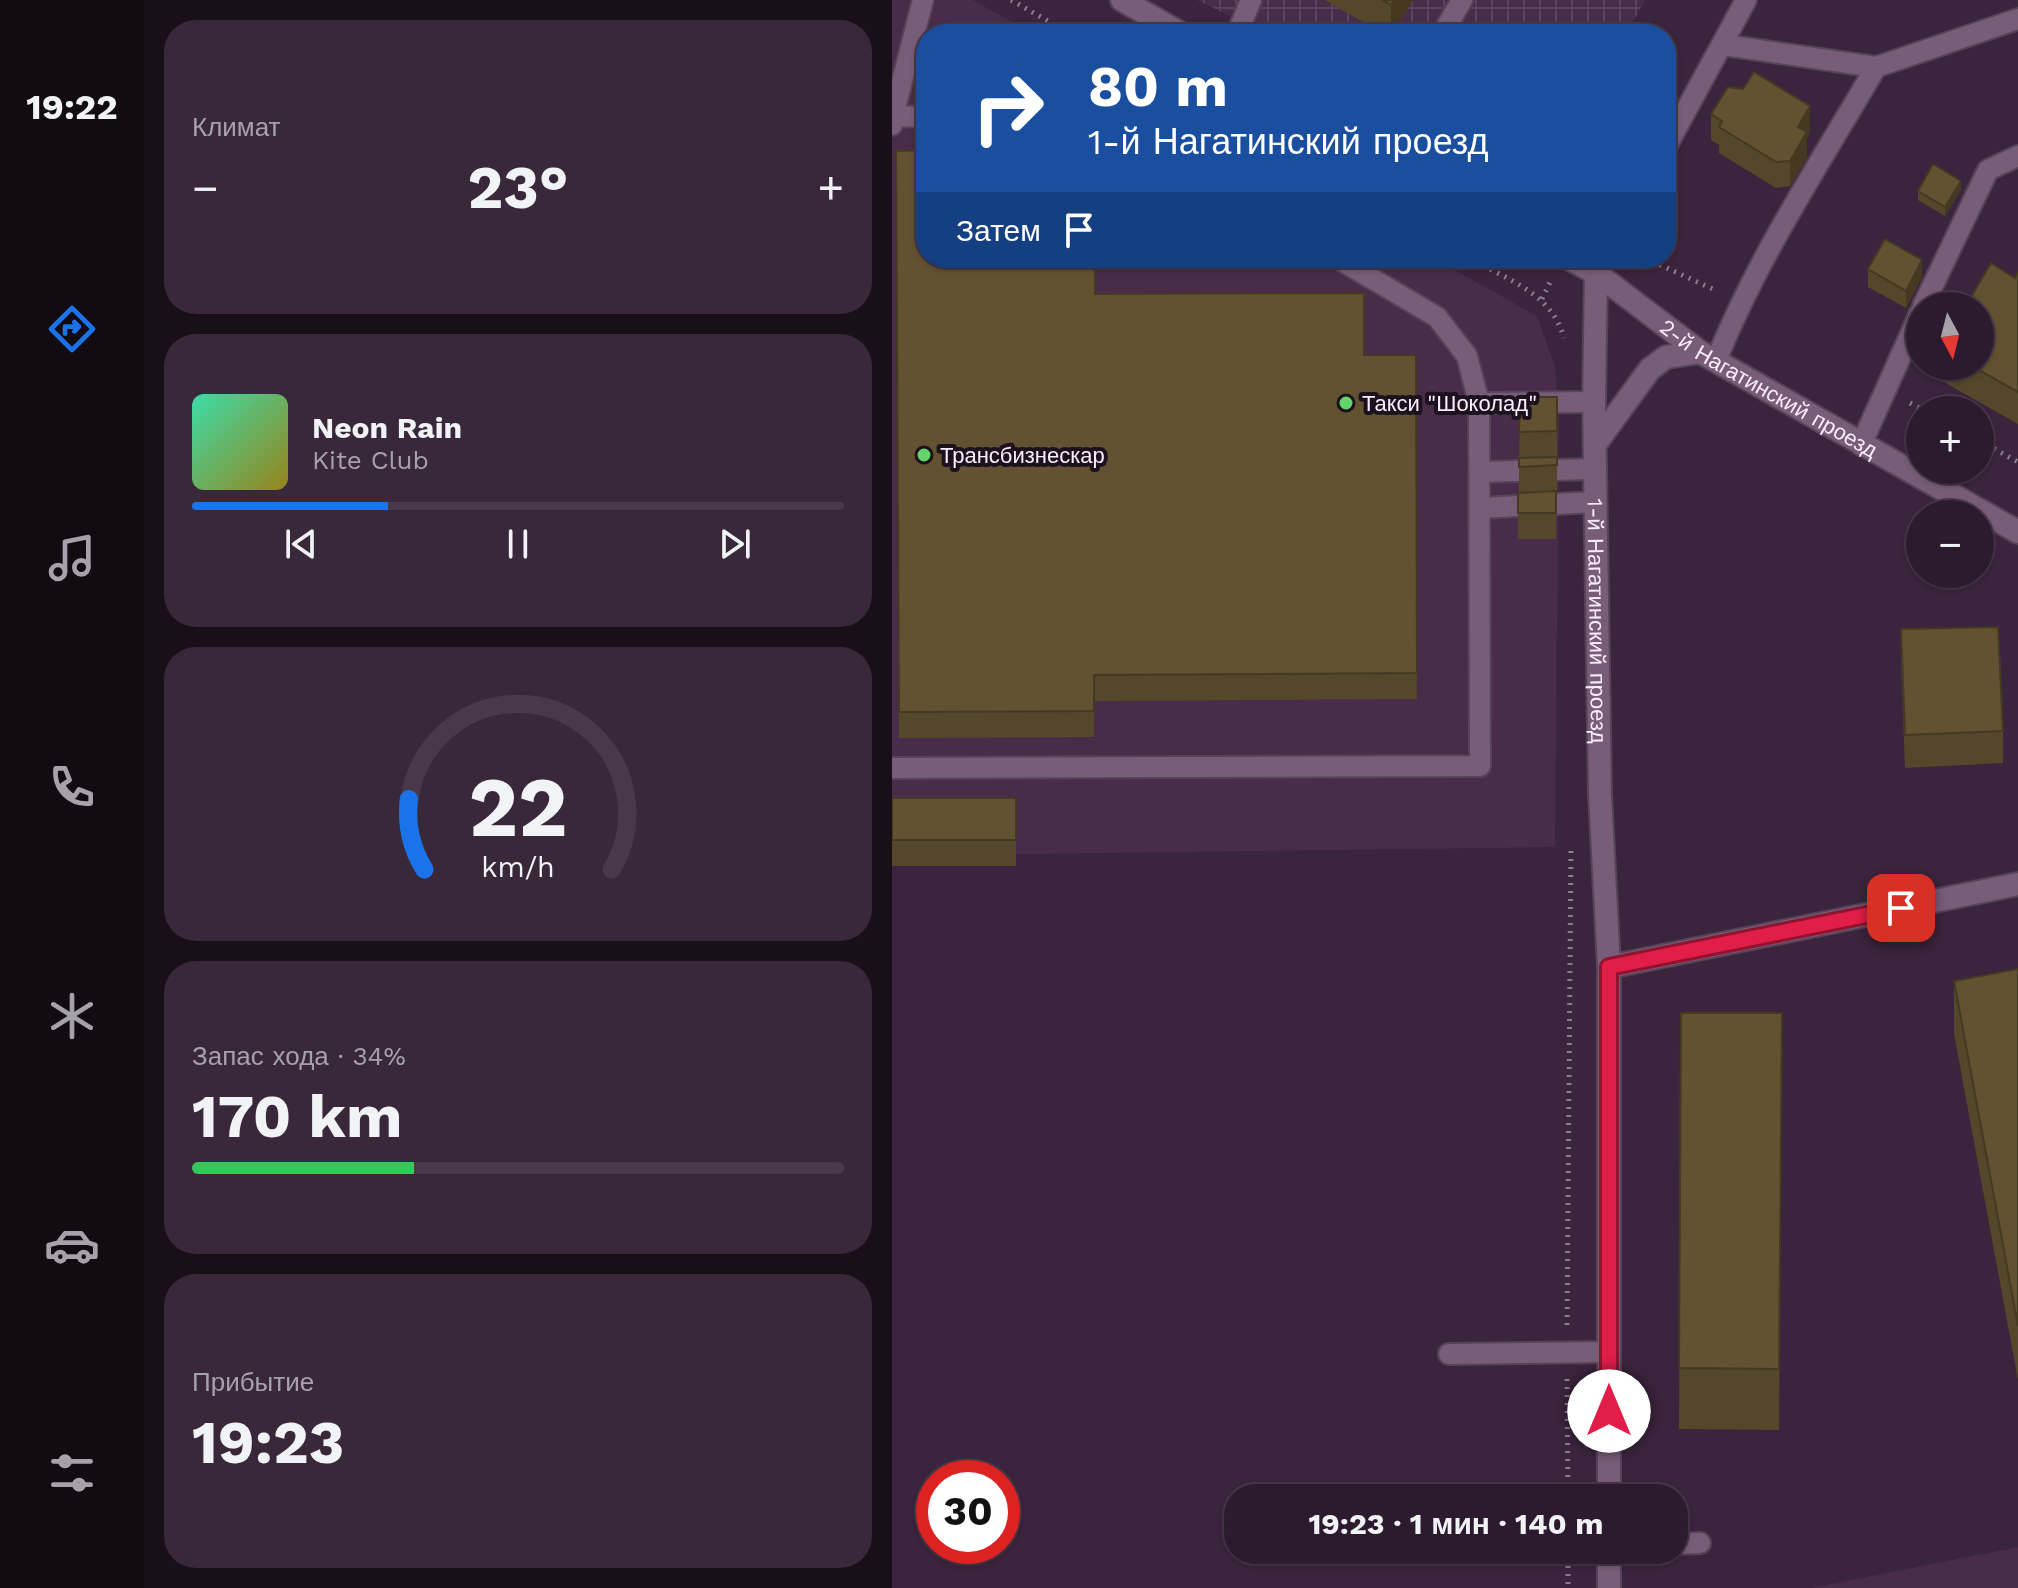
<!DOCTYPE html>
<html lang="ru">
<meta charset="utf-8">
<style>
:root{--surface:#2c1b2e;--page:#38283a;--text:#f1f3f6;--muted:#a6a1aa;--line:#48394a;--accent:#1a73e8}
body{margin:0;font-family:"Work Sans",sans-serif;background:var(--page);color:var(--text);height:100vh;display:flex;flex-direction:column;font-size:30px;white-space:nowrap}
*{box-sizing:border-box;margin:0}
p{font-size:26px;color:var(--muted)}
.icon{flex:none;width:44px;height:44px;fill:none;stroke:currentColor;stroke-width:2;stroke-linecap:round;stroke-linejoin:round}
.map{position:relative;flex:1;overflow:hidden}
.drawer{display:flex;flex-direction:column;gap:20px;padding:20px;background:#180f19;width:748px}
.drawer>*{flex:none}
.guide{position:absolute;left:24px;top:24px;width:760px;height:244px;border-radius:32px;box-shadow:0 2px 6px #0004,0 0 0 2px var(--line);background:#1a4fa0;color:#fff;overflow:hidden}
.needle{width:52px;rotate:173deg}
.buttons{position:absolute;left:1014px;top:292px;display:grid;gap:16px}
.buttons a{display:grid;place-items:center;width:88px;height:88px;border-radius:50%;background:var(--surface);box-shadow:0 2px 6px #0004,0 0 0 2px var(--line);font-size:40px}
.speed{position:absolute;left:24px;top:1460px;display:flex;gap:16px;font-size:40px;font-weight:700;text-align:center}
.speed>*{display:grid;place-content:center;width:104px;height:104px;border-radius:50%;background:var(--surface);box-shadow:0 2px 6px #0004,0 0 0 2px var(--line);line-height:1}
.speed .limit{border:12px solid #d22;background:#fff;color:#111}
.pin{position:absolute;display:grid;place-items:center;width:68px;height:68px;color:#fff;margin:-34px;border-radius:16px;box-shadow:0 4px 12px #0006}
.me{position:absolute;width:88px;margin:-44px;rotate:0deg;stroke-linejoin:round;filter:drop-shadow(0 0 6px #0008)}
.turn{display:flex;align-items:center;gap:28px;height:168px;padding:0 40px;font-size:36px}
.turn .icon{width:104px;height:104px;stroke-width:2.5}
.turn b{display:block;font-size:56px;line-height:68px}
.then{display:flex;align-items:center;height:76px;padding:0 40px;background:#0003;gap:16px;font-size:30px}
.big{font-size:60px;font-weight:700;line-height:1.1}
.drawer .card{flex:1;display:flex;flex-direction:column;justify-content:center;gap:12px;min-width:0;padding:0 28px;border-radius:32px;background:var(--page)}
.drawer .dial{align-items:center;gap:0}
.dial svg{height:208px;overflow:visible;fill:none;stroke:var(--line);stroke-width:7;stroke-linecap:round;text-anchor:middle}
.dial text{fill:var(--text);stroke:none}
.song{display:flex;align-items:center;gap:24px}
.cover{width:96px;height:96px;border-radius:12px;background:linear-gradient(135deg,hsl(160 70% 55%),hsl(50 70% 35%))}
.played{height:8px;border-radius:4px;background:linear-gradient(90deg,var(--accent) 30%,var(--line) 30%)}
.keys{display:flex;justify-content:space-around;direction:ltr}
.heat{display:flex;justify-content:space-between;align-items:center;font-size:44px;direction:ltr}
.charge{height:12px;border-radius:6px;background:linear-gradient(90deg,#34c759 34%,var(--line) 0)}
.trip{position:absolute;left:332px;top:1484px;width:464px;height:80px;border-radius:32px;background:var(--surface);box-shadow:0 2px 6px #0004,0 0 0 2px var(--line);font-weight:700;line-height:80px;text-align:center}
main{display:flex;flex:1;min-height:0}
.tabs{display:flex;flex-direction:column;width:144px;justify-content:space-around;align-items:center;background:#120b12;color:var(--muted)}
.tabs .icon{width:56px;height:56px}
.tabs .current{color:var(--accent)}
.tabs b{font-size:36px;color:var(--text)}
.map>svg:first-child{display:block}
</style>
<main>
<nav class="tabs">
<b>19:22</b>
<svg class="icon current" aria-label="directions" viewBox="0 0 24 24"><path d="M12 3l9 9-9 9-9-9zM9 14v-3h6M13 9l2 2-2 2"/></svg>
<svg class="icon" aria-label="music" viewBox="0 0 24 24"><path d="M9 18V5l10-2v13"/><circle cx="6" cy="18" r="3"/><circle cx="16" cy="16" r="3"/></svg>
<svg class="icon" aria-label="phone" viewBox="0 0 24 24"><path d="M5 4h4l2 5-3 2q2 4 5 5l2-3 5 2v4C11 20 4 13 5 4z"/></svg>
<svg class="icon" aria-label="climate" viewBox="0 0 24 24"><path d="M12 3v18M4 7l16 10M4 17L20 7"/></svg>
<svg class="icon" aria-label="car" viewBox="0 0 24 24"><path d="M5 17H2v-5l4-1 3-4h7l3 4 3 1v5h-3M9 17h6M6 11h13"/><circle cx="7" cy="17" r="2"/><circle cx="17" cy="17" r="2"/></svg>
<svg class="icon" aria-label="filters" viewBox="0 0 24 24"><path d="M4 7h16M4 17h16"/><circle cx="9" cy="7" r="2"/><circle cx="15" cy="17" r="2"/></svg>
</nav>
<section class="drawer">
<div class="card"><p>Климат</p>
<div class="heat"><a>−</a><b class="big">23°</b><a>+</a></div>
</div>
<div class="card">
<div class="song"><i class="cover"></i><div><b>Neon Rain</b><p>Kite Club</p></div></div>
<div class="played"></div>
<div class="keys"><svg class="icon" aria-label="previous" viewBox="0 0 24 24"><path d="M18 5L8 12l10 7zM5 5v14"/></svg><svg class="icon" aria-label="pause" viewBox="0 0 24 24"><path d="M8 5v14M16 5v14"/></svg><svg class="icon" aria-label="next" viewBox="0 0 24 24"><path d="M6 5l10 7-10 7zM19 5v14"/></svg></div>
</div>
<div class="card dial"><svg viewBox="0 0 100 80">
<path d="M14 69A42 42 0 1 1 86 69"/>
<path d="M14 69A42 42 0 0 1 8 42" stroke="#1a73e8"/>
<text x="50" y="56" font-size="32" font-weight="700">22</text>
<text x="50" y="72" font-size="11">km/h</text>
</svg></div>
<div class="card"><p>Запас хода · 34%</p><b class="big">170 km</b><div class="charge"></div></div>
<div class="card"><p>Прибытие</p><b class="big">19:23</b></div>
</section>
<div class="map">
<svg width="1126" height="1588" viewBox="0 0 1126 1588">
<defs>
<pattern id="industrial-grid" width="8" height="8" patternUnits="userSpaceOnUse" patternTransform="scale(2)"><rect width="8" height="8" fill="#482c4a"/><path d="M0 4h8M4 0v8" fill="none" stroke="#5a415c"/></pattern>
</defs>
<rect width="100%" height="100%" fill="#3b243d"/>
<g fill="#482c4a">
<polygon points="0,0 81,0 141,34 34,34 34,258 541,258 645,316 663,366 667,419 663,847 0,856"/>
<polygon points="1126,1547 1126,1588 919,1588"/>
</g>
<polygon fill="url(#industrial-grid)" points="305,0 753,0 734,34 376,34"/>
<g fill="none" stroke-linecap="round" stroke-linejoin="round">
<defs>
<g id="service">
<polyline points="345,34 359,0"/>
<polyline points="550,34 570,0"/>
<polyline points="832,45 984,67"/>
<polyline points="1,116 31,0"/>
<polyline points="0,125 1,116 34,117"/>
<polyline points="774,147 854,0"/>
<polyline points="1031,306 1096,170 1126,156"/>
<path d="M824 361C865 258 928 163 984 67L1126 19"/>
<polyline points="587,403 702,402"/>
<polyline points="969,445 1028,313"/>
<polyline points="588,472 703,469"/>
<polyline points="589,508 703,502"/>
<polyline points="0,768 588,766 587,403 575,356 545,317 445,258"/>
<polyline points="557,1354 717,1352"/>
<polyline points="782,1544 808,1543"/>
</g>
<g id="minor">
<polyline points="230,0 290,34"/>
<path id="s1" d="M676 258 704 273 808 352 1126 532"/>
<path id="s2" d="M704 273 702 402 708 795 717 967V1498"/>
<polyline points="704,443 758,369 774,357 808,352"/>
<polyline points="717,967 1126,884"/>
<polyline points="717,1588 717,1550"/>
</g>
</defs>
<use href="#service" stroke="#564357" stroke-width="24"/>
<use href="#minor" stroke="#564357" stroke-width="26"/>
<g stroke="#8f7b90" stroke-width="5" stroke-dasharray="2 6" stroke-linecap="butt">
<polyline points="119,0 179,34"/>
<path d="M577 258C614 279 660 293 672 338"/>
<polyline points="753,258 825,291"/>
<polyline points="650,299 660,278"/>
<polyline points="1018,403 1031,410"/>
<polyline points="1088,441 1126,462"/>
<polyline points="675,1325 679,847"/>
<polyline points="675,1379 676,1498"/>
<polyline points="676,1550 676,1588"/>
</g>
<use href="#service" stroke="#775d78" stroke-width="20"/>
<use href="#minor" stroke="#775d78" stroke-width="22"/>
</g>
<g fill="#54472a">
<polygon points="432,0 521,0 501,34 493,34"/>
<polygon points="819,114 918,132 915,138 915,158 898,186 884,188 827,153 827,145 819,140"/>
<polygon points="4,151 203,294 472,355 524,355 525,699 202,701 202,737 7,738"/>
<polygon points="1069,190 1053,216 1026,200 1026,191"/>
<polygon points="976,269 1030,277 1014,308 976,287"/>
<polygon points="1126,272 1126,424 1050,381 1050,366 1088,366"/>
<polygon points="628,397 665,397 665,457 627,458"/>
<polygon points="665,457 665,491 627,493 627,458"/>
<polygon points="664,491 664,539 626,539 626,493"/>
<polygon points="1009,629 1111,731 1111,763 1013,768 1009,662"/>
<rect x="0" y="798" width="124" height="68"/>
<polygon points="1126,969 1126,1380 1062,1034 1062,981"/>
<polygon points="789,1013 890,1013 887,1430 787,1429"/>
</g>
<g fill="#453922">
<polygon points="502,0 521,0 501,34 499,34 499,5"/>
<polygon points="918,106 918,132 915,138 915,158 898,186 898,161 906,127"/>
<polygon points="1069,181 1069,190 1053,216 1053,207"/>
<polygon points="1030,260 1030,277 1014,308 1014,291"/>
</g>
<g fill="#625231" stroke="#453922" stroke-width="2">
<polygon points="491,0 502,0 499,5"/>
<polygon points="862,72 918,106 906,127 915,132 898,161 884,162 827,127 830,121 819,114 836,87 851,89"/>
<polygon points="34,150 34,258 203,258 203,294 472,293 472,355 524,355 525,673 202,675 202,711 7,712 4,151"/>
<polygon points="1041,164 1069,181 1053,207 1026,191"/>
<polygon points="993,239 1030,260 1014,291 976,269"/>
<polygon points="1099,263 1123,278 1126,272 1126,392 1080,366 1088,366 1088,306 1074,306"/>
<polygon points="1056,301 1065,306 1053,306"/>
<polygon points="628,397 665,397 665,431 627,432"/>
<polygon points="665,457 665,465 627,467 627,458"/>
<polygon points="664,491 664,513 626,513 626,493"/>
<polygon points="1106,627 1111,731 1013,735 1009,629"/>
<rect x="0" y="798" width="124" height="42"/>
<polygon points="1126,969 1126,1326 1062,981"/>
<polygon points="789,1013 890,1013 887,1369 787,1368"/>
</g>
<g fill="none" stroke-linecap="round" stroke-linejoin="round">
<defs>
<polyline id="route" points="717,1411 717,967 1009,908"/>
</defs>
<use href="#route" stroke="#92132f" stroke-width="20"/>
<use href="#route" stroke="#e11d48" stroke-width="14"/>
</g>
<g fill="#63d469" stroke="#1c121d" stroke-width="3">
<circle cx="454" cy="403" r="8"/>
<circle cx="32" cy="455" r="8"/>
</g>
<g text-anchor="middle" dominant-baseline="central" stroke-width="8" stroke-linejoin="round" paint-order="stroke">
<g font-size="22" fill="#fcedfd" stroke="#1c121d">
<text stroke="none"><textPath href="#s1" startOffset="240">2-й Нагатинский проезд</textPath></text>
<text stroke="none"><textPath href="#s2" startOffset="348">1-й Нагатинский проезд</textPath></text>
</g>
<g font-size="22" fill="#fcedfd" stroke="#1c121d" text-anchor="start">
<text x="470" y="403">Такси "Шоколад"</text>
<text x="48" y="455">Трансбизнескар</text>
</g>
</g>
</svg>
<div class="buttons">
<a><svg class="needle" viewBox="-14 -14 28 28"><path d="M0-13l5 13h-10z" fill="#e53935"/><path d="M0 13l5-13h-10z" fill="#a6a1aa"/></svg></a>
<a>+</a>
<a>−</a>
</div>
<div class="speed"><div class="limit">30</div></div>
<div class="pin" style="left:1009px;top:908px;background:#d93025"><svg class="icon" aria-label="arrive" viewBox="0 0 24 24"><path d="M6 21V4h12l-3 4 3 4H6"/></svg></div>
<svg class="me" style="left:717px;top:1411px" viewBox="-20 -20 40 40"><circle r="19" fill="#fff"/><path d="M0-13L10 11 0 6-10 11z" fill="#e11d48"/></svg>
<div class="trip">19:23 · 1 мин · 140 m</div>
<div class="guide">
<div class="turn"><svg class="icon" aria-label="right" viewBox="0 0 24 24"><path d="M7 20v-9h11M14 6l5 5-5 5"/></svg><div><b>80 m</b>1-й Нагатинский проезд</div></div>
<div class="then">Затем<svg class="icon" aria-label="arrive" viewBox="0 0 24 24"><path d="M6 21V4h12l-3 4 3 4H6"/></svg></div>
</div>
</div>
</main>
